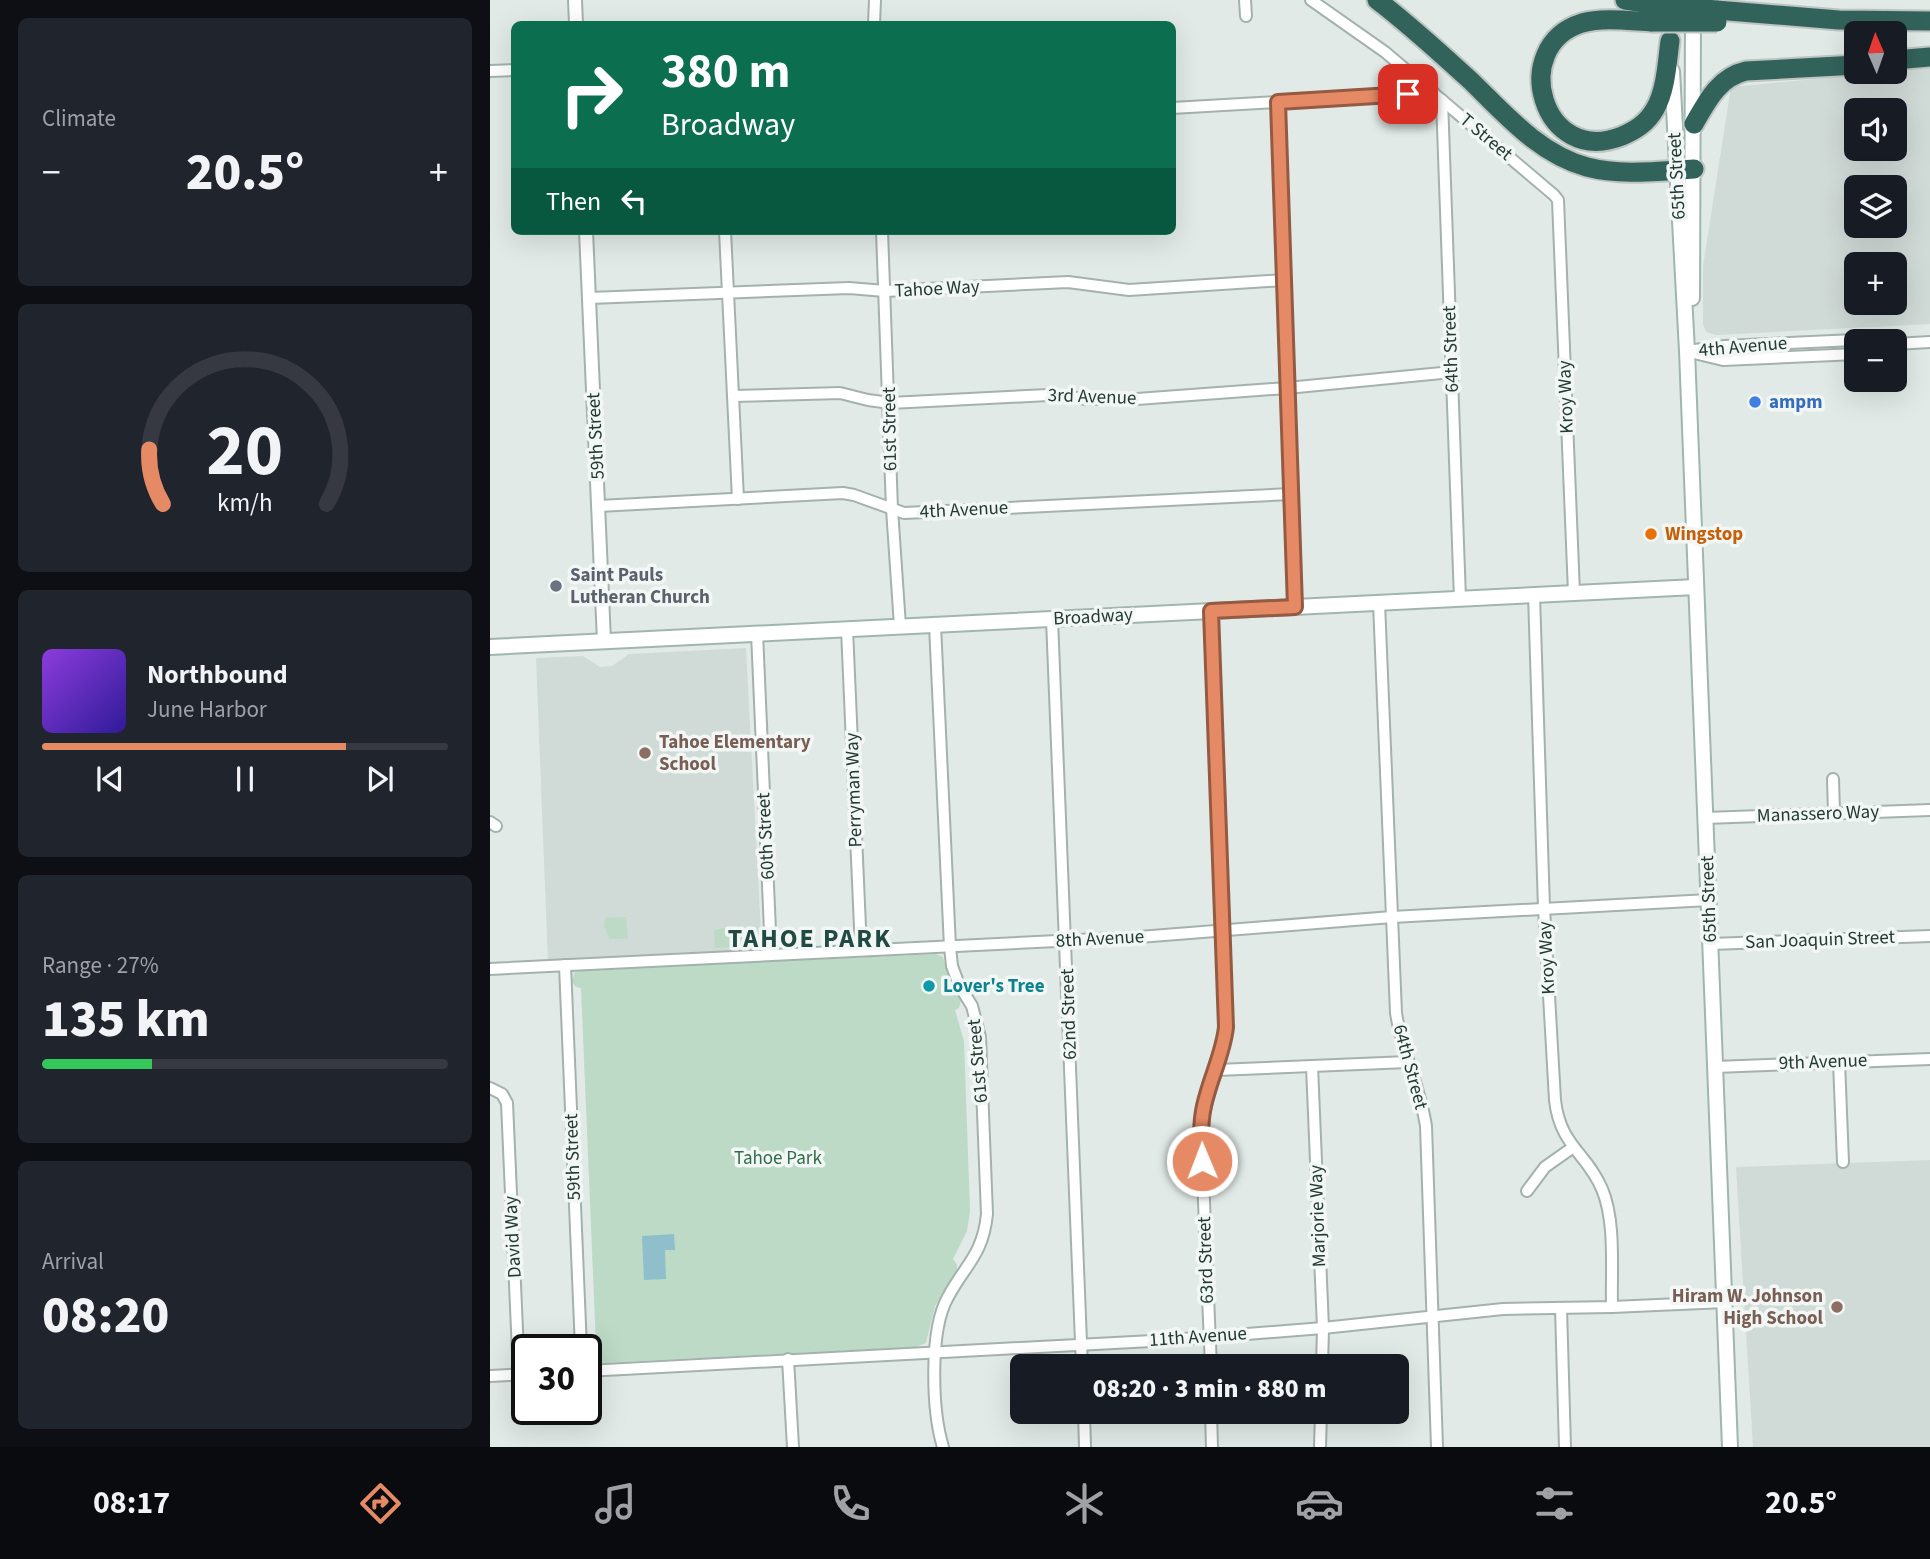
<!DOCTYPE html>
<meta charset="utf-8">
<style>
:root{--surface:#171b24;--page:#20242c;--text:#f1f3f6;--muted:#9ea1a6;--line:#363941;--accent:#e58a65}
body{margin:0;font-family:"Source Sans 3",sans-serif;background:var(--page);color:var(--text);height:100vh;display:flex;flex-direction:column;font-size:26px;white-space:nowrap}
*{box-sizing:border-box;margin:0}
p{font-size:23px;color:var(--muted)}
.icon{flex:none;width:38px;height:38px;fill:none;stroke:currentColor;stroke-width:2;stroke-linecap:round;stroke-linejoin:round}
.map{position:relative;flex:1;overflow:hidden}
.panel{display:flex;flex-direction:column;gap:18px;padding:18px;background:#0d0f14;width:490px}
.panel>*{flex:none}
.hud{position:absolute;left:21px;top:21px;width:665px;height:214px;border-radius:10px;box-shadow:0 7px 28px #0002;background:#0b6e4f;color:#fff;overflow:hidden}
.needle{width:46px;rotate:358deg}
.controls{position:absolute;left:1354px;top:21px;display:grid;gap:14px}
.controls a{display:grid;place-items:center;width:63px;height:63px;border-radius:10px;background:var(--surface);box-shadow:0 7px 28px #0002;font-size:35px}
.speed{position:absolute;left:21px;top:1334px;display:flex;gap:14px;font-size:35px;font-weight:700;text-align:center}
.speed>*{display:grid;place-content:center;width:91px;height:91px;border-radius:50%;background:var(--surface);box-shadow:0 7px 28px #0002;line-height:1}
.speed .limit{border:4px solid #111;border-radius:10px;background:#fff;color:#111}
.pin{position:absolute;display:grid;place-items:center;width:60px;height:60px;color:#fff;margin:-30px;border-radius:14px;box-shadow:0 4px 10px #0006}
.me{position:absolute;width:77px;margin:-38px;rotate:359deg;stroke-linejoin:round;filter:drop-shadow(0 0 5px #0008)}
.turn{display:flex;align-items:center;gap:24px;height:147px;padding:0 35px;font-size:32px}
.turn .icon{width:91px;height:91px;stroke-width:2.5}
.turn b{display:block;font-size:49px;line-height:60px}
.then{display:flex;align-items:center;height:66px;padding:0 35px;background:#0003;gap:14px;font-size:26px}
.big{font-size:52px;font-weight:800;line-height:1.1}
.panel .widget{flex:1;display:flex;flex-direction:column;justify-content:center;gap:10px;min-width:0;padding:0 24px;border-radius:10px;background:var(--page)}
.panel .dial{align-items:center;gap:0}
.dial svg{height:182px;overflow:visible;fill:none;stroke:var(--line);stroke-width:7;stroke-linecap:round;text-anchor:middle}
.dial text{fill:var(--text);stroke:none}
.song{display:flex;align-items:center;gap:21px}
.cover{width:84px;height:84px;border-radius:10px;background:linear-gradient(135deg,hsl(270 70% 55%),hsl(250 70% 35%))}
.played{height:7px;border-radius:4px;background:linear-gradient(90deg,var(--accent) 75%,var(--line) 75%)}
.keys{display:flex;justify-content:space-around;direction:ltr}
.heat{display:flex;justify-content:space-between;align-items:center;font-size:38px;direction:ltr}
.charge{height:10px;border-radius:5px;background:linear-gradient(90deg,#34c759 27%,var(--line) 0)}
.trip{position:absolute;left:520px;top:1354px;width:399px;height:70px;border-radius:10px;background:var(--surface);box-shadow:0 7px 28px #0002;font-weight:800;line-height:70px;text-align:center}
.tab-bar{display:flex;height:112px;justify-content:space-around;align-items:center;background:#090b0e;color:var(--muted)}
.tab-bar .icon{width:49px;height:49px}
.tab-bar .current{color:var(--accent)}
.tab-bar b{font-size:32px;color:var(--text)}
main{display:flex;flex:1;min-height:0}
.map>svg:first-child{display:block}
</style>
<main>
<section class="panel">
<div class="widget"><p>Climate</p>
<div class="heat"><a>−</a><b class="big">20.5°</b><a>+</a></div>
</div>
<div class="widget dial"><svg viewBox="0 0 100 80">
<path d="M14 69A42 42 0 1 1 86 69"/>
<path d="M14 69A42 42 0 0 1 8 45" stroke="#e58a65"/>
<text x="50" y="56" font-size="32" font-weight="700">20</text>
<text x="50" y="72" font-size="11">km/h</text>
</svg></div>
<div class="widget">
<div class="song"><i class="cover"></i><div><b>Northbound</b><p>June Harbor</p></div></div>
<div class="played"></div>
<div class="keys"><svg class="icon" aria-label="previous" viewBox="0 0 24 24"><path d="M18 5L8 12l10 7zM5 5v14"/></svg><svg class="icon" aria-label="pause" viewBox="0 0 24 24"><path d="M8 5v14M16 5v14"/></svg><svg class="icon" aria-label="next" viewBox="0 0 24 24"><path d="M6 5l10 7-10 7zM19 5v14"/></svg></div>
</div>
<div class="widget"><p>Range · 27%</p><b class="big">135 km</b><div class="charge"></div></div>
<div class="widget"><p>Arrival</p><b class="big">08:20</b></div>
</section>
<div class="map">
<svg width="1440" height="1447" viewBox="0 0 1440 1447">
<rect width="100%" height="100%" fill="#e1eae7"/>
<g fill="#d0dad6" fill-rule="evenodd">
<path d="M1440 68V324L1227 335 1216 332 1213 324V266L1241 87ZM1367 110H1405V149H1367ZM1367 187H1405V226H1367ZM1367 264H1405V303H1367Z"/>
<polygon points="256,648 272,952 58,963 46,658 93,656 110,667 122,666 139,654"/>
<polygon points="1440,1160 1440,1447 1263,1447 1246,1167"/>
</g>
<g fill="#bcdac5">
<polygon points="136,917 138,938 120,939 114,927 115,918"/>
<polygon points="251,925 252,946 225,948 224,930"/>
<polygon points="446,954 453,957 460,980 471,1001 469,1008 465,1010 474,1041 480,1211 477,1231 463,1259 467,1265 467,1270 445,1306 436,1343 426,1347 111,1363 100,1361 98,1351 106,1345 91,988 86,987 82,982 84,973 90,970"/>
</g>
<polygon fill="#8ebfcb" points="184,1234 185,1250 175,1250 176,1279 154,1280 152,1236"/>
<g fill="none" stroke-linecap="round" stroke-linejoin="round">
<defs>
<g id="minor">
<polyline points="755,0 756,16"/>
<polyline points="821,0 895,52 1064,195 1068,200 1084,593"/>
<polyline points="384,24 385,0"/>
<polyline points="0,71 24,70"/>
<polyline points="952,100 970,599"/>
<polyline points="788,102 805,607"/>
<polyline points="682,108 944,93"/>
<polyline points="235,231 248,499"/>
<polyline points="392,231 402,509 410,626"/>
<polyline points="100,298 359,288 395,291 578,282 639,290 794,280"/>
<polyline points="1405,344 1440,342"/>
<polyline points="1197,351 1235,346 1386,339 1394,341"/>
<polyline points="1204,353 1233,360 1367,354"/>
<polyline points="243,396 350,393 378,400 400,403 558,395 597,399 647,399 797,388 962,372"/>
<polyline points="109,506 353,493 364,495 414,513 801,494"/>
<path d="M1044 595 1054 908 1065 1100C1070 1146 1097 1153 1112 1189 1126 1222 1121 1271 1122 1307"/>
<path d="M889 603 906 1013C912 1052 930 1087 936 1126L947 1447"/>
<polyline points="562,619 592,1367"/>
<path d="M445 625 460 947 462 966 469 985 482 1006 490 1037 497 1214C493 1255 475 1265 458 1297 439 1330 442 1411 453 1447"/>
<polyline points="357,629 371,950"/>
<polyline points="267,633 281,954"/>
<polyline points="1343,779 1344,813"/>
<polyline points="1216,818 1440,810"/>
<polyline points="0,822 6,826"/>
<polyline points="1221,944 1440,936"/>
<polyline points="75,965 91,1349"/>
<polyline points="0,969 649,937 902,917 1219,900"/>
<polyline points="1349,1062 1353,1162"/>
<polyline points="822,1066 833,1328 832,1367"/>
<polyline points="1225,1067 1440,1059"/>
<polyline points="727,1070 918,1062"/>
<polyline points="0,1088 12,1094 17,1103 29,1375"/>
<polyline points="1037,1191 1055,1167 1082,1148"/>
<polyline points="1071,1308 1075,1447"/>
<polyline points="298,1359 303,1447"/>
<path d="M721 1367 711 1131C715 1094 733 1063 736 1027L721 611"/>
<polyline points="96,1371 681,1340 833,1328 1013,1309 1122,1307 1235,1302"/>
<polyline points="0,1376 37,1374"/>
<polyline points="594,1412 595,1447"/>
<polyline points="721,1412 722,1447"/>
<polyline points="830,1447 831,1412"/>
</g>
<g id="tertiary">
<polyline points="85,0 86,24"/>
<polyline points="96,231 114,641"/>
</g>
<g id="secondary">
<polyline points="1182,71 1197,351 1240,1447"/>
<polyline points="1202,298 1203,13"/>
<polyline points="0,647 1206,587"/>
</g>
<g id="motorway">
<path d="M887 0C920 25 950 53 981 81 1015 114 1049 154 1097 167 1131 176 1169 171 1204 169"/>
<polyline points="1135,0 1162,4"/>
<polyline points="1226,10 1349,20 1440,21"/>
<path d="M1162 22C1140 21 1114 17 1092 23 1018 46 1052 168 1132 136 1146 130 1157 123 1165 109 1176 90 1177 63 1180 41"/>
<polyline points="1405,60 1440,57"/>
<path d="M1204 124C1217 101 1229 77 1256 71L1367 65"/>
</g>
</defs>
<use href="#minor" stroke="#a4b2ae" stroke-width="14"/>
<use href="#tertiary" stroke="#a4b2ae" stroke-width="16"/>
<use href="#secondary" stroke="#a1b5af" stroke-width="18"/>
<use href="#motorway" stroke="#bdc4c2" stroke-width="23"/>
<use href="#minor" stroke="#fff" stroke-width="10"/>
<use href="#tertiary" stroke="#fff" stroke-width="12"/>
<use href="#secondary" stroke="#fff" stroke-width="14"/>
<use href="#motorway" stroke="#32635b" stroke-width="19"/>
<defs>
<g id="motorway-bridge">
<polyline points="1162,4 1226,10"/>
<polyline points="1162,22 1227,22"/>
</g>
</defs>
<use href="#motorway-bridge" stroke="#bdc4c2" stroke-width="23" stroke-linecap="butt"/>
<use href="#motorway-bridge" stroke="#32635b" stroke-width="19"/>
</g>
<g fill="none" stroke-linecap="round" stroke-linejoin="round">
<defs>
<path id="route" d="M712 1161C711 1143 710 1124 714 1106 720 1078 733 1055 736 1027L721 611 805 607 788 102 918 94"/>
</defs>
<use href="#route" stroke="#955a42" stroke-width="18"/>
<use href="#route" stroke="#e58a65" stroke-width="12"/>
</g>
<circle fill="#3f7fe0" stroke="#f2f7f5" stroke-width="2.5" cx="1265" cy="402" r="7"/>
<circle fill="#e8710a" stroke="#f2f7f5" stroke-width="2.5" cx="1161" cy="534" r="7"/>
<circle fill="#6b7280" stroke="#f2f7f5" stroke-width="2.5" cx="66" cy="586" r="7"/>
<g fill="#8d6e63" stroke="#f2f7f5" stroke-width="2.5">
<circle cx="155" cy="753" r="7"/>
<circle cx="1347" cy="1307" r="7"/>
</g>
<circle fill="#0f9aa8" stroke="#f2f7f5" stroke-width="2.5" cx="439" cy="986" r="7"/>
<g text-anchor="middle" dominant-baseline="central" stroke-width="7" stroke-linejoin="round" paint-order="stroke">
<g font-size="19" fill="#233a35" stroke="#f2f7f5">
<text transform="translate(996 137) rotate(40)">T Street</text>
<text transform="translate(1187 176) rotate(-93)">65th Street</text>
<text transform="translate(447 289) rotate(-3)">Tahoe Way</text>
<text transform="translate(1253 347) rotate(-5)">4th Avenue</text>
<text transform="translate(961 349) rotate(-92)">64th Street</text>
<text transform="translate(602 397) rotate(2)">3rd Avenue</text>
<text transform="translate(1076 397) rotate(-92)">Kroy Way</text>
<text transform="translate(400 429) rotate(-91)">61st Street</text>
<text transform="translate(106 436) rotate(-93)">59th Street</text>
<text transform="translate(474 510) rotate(-3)">4th Avenue</text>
<text transform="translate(603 617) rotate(-3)">Broadway</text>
<text transform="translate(364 790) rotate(-92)">Perryman Way</text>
<text transform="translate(1328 814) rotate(-2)">Manassero Way</text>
<text transform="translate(276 836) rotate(-93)">60th Street</text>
<text transform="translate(1219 899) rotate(-92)">65th Street</text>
<text transform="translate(610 939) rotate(-3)">8th Avenue</text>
<text transform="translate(1330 940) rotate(-2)">San Joaquin Street</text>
<text transform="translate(1057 958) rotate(-93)">Kroy Way</text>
<text transform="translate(579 1014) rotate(-92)">62nd Street</text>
<text transform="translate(488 1061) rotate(-95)">61st Street</text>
<text transform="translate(1333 1062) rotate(-2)">9th Avenue</text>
<text transform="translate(920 1067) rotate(75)">64th Street</text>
<text transform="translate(83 1157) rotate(-92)">59th Street</text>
<text transform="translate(828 1216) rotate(-92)">Marjorie Way</text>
<text transform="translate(23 1237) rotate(-93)">David Way</text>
<text transform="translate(716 1260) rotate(-92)">63rd Street</text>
<text transform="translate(708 1337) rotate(-4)">11th Avenue</text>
</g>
<g font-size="19" font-weight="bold" fill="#366cbe" stroke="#f2f7f5" text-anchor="start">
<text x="1279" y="402">ampm</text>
</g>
<g font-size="19" font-weight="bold" fill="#c56008" stroke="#f2f7f5" text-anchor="start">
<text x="1175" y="534">Wingstop</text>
</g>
<g font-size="19" font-weight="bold" fill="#5b616d" stroke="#f2f7f5" text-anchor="start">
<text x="80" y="575">Saint Pauls<tspan x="80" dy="22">Lutheran Church</tspan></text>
</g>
<g font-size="19" font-weight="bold" fill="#785e54" stroke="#f2f7f5" text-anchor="start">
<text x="169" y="742">Tahoe Elementary<tspan x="169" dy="22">School</tspan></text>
<text x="1333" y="1296" text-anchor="end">Hiram W. Johnson<tspan x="1333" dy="22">High School</tspan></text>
</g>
<g font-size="19" font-weight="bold" fill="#0d838f" stroke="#f2f7f5" text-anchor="start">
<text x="453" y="986">Lover's Tree</text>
</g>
<g font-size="19" fill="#316d4b" stroke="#f2f7f5">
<text x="288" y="1158">Tahoe Park</text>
</g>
<g font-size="26" font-weight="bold" letter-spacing="2" fill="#214a42" stroke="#f2f7f5">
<text x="320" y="938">TAHOE PARK</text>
</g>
</g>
</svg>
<div class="controls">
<a><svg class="needle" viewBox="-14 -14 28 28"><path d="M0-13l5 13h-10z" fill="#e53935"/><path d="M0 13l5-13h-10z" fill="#9ea1a6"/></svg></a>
<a><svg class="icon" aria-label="sound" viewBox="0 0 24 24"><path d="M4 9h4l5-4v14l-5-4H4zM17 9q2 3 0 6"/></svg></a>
<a><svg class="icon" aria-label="layers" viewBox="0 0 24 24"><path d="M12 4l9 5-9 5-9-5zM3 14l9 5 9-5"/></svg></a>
<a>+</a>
<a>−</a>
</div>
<div class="speed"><div class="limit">30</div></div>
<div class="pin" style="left:918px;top:94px;background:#d93025"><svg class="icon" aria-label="arrive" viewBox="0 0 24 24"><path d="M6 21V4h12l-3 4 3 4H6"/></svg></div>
<svg class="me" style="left:712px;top:1161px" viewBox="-20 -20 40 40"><circle r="17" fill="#e58a65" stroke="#fff" stroke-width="3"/><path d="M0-11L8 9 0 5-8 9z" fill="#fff"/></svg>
<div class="trip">08:20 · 3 min · 880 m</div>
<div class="hud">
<div class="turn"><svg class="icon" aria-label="right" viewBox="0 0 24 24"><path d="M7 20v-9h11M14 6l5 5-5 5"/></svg><div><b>380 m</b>Broadway</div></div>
<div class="then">Then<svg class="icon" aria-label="left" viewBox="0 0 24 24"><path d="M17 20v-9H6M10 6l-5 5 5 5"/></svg></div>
</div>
</div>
</main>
<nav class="tab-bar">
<b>08:17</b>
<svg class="icon current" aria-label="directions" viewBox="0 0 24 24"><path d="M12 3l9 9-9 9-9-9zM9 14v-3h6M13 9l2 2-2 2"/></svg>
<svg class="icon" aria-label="music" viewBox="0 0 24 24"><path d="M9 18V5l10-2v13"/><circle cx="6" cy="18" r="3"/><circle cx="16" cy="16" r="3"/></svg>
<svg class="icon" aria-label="phone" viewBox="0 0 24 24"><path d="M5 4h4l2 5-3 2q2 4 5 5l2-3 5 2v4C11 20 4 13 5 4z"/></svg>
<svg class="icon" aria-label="climate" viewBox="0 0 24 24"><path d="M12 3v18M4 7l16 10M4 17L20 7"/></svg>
<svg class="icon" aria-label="car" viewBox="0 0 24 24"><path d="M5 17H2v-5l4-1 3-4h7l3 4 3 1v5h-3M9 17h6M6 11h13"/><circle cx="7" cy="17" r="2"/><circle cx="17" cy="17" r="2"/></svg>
<svg class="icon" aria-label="filters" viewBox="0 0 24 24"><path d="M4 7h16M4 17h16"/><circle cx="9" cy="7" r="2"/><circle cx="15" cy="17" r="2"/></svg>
<b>20.5°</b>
</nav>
